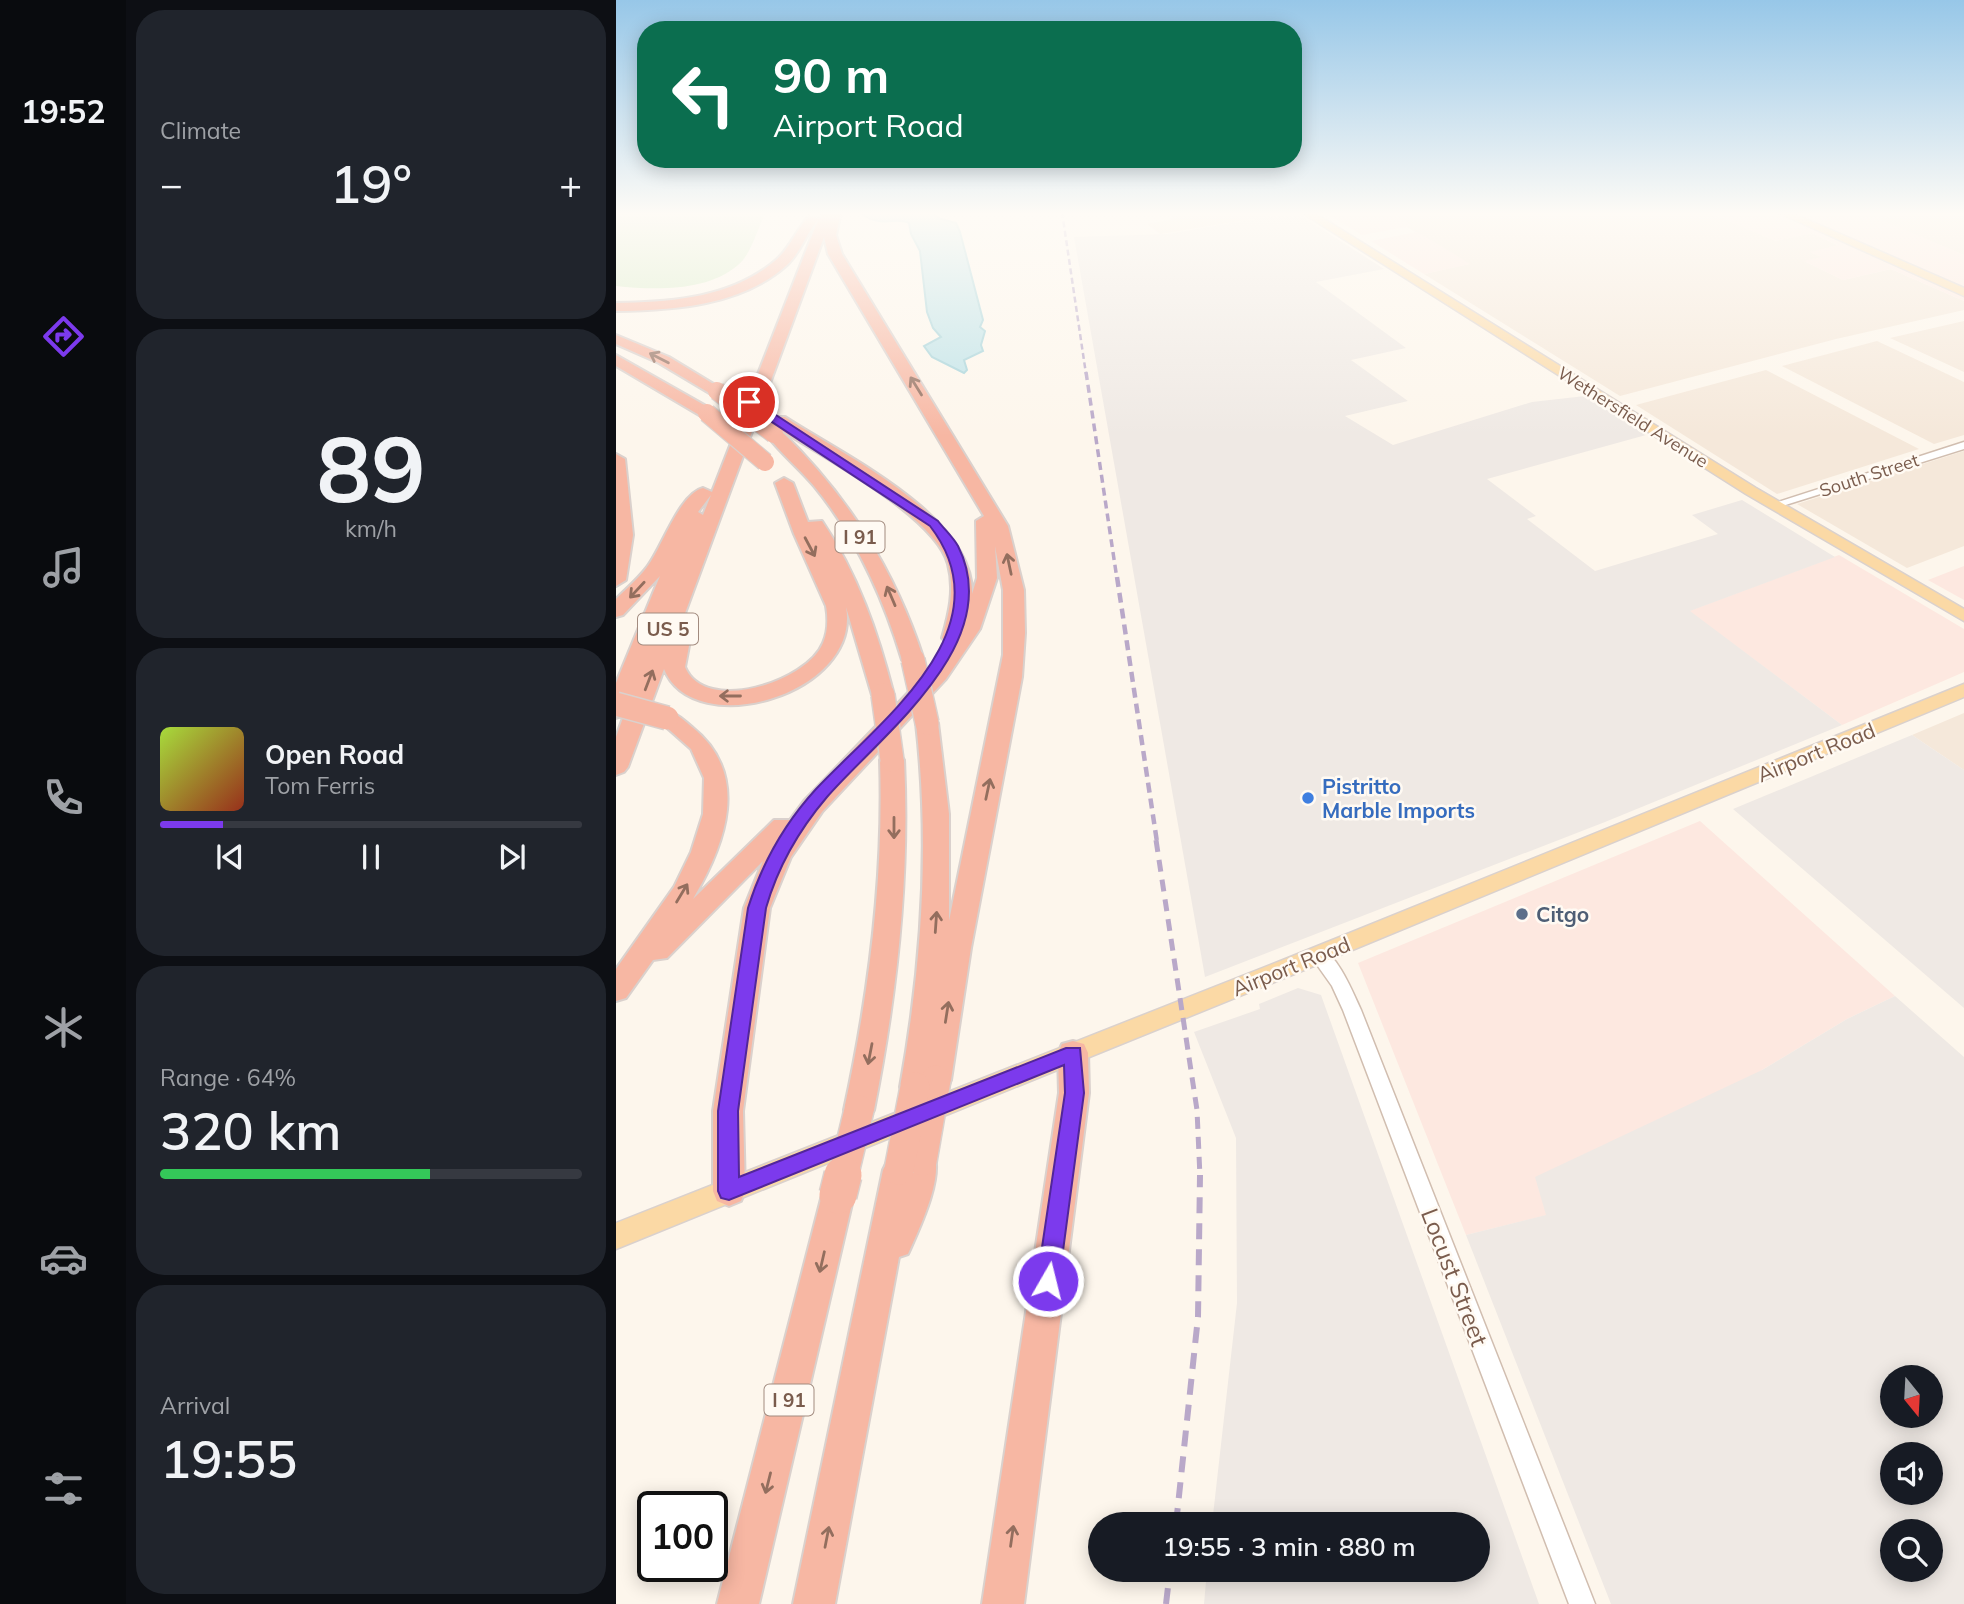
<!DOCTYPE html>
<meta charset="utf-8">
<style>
:root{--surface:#171b24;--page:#20242c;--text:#f1f3f6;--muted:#9ea1a6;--line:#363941;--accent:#7c3aed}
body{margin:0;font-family:Mulish,sans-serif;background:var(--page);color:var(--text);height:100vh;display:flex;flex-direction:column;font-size:26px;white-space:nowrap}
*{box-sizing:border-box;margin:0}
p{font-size:23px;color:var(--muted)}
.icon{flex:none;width:38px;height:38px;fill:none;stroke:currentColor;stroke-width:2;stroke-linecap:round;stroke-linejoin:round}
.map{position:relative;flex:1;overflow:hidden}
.sheet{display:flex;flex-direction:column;gap:10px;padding:10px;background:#0d0f14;width:490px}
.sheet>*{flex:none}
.hud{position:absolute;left:21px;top:21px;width:665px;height:147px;border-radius:28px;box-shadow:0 4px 18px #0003;background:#0b6e4f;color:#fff;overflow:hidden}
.needle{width:46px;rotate:162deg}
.controls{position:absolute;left:1264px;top:1365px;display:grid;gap:14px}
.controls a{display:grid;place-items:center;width:63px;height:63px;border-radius:50%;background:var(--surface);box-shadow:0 4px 18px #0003;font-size:35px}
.speed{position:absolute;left:21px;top:1491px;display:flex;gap:14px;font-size:35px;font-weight:700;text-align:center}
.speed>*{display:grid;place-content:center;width:91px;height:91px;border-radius:50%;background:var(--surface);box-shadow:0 4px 18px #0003;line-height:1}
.speed .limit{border:4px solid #111;border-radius:10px;background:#fff;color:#111}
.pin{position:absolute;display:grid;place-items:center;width:60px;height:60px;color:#fff;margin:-30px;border:4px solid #fff;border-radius:50%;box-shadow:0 2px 7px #0007}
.me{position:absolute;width:77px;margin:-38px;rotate:8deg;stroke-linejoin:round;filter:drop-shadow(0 0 5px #0008)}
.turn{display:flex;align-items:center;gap:24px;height:147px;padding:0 21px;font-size:32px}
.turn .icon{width:91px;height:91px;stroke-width:2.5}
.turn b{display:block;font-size:49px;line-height:60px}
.big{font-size:52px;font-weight:600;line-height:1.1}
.sheet .tile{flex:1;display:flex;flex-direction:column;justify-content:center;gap:10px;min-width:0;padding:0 24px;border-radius:28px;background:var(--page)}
.sheet .dial{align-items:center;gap:0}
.dial b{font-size:91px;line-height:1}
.song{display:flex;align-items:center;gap:21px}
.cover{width:84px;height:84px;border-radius:10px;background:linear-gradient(135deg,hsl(80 70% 55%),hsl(10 70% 35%))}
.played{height:7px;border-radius:4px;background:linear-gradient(90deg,var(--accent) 15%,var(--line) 15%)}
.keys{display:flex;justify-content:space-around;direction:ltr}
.heat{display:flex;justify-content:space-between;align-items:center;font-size:38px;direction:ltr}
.charge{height:10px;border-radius:5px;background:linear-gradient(90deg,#34c759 64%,var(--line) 0)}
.trip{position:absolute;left:472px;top:1512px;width:402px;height:70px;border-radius:35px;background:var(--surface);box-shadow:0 4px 18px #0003;font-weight:600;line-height:70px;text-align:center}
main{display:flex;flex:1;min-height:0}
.dock{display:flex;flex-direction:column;width:126px;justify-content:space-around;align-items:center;background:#090b0e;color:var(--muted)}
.dock .icon{width:49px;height:49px}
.dock .current{color:var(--accent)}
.dock b{font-size:32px;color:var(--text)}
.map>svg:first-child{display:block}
</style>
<main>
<nav class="dock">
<b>19:52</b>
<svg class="icon current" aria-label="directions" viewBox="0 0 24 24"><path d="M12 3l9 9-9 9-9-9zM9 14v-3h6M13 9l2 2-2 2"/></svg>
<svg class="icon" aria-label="music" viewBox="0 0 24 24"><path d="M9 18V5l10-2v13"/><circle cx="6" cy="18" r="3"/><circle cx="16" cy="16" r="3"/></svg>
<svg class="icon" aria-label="phone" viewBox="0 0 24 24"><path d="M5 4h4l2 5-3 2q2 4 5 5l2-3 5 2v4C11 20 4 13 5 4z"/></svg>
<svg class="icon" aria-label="climate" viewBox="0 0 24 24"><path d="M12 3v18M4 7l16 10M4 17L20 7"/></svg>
<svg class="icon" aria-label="car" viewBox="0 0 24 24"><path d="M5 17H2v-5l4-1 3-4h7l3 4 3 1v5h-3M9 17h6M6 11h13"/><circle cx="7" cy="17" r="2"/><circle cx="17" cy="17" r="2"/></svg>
<svg class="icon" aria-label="filters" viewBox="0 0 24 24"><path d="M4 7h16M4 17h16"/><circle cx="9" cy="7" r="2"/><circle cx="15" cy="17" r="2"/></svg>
</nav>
<section class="sheet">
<div class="tile"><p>Climate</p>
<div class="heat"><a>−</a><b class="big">19°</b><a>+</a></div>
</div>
<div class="tile dial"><b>89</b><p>km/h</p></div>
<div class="tile">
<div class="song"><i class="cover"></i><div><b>Open Road</b><p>Tom Ferris</p></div></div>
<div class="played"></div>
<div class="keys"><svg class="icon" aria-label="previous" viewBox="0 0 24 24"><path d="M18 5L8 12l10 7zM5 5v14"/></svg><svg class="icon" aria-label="pause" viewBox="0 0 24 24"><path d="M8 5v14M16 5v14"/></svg><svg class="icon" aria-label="next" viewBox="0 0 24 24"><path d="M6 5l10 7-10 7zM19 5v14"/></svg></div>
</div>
<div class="tile"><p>Range · 64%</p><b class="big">320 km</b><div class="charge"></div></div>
<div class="tile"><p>Arrival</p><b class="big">19:55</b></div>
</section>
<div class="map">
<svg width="1348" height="1604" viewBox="0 0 1348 1604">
<rect width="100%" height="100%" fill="#fdf6ec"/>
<g fill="#f5e8da">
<polygon points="551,212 679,212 544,234 531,224 557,219"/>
<polygon points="774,212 1092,212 1160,241 1196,233 1223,246 1196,253 1206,257 1190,262 1227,280 1275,269 1348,301 1348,310 1220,339 1004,396 808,274 853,264 791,227 795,226"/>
<polygon points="1294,212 1348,212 1348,255 1261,219"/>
<polygon points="1348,321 1348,372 1274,338"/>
<polygon points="1261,341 1348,382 1348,435 1318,444 1166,366"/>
<polygon points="1150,370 1303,449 1161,494 1020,405"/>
<polygon points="1348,451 1348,546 1291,568 1181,504"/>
<polygon points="1348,713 1348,770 1296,735"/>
</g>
<g fill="#fde8e0">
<polygon points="707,212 774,212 796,226 746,235"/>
<polygon points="1092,212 1294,212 1263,219 1348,255 1348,301 1275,269 1227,280 1188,261 1205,257 1194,252 1222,245 1196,233 1160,241"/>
<polygon points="801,232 835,252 854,264 808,274 755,241"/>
<polygon points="1223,555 1348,629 1348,672 1226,725 1073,611"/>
<polygon points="1348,566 1348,600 1312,580"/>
<polygon points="1084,821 1279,996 1231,1019 1146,1070 931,1215 850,1235 742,963"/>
</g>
<g fill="#efe9e4" fill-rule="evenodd">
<polygon points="679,212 768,269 700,282 790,348 735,360 792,401 729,416 777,445 916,402 969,396 1030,435 871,479 920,516 911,519 979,571 1102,534 1076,515 1126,500 1219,557 1074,611 1226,725 989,822 589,977 458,237 552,234"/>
<polygon points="1296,735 1348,770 1348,1008 1117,809"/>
<polygon points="682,988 705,995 923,1604 588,1604 591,1570 863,1570 863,1524 596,1524 621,1303 620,1138 578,1032 644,1009 643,1004"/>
<path d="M1279 996 1348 1057V1604H995L850 1235 930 1215 919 1177 1146 1070 1231 1019ZM1276 1377H1314V1416H1276ZM1276 1454H1314V1493H1276ZM1276 1531H1314V1570H1276Z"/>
</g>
<path fill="#d8ecc9" d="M0 212H150C142 227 135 255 122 265 91 292 38 290 0 286Z"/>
<path fill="#bfe3e8" stroke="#a5d3da" stroke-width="2" d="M316 212 322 218 340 223 344 232 367 320 364 327 369 331 365 345 367 351 348 360 351 370 348 373 316 357 308 346 325 337 317 328 311 312 304 251 295 234 293 223C279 216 267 229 244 213Z"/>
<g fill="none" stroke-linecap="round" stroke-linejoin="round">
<defs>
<g id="minor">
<polygon points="1348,442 1348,449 1163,507 1155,507 1153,505"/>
<path d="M703 948C722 954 737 993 745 1010L979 1604H953L727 1010 716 986 694 955 697 950Z"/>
</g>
<g id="major">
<polygon points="685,212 697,212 1140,488 1348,609 1348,621 1130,494"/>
<polygon points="1161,212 1174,212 1348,288 1348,296"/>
<polygon points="1348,684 1348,697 688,970 0,1249 0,1223 672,958"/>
</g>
<g id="highway">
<path d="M225 212 220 235 226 254 392 526 408 590 409 633 406 677 355 948 335 1080 331 1089 320 1093 313 1090 310 1096 299 1100 288 1096 284 1087C306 965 314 846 300 723L303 718H319L322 723 333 814V921L387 655V590L379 546 381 578 364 629 330 679 206 812 175 857 154 908 127 1111 129 1191 125 1201 113 1206 101 1201 97 1191V1111L128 908 147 861 51 958 37 960 10 998 0 1001V969L58 887 75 852 87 814 88 778 75 749 40 718 43 713C58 709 65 718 76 727 135 774 110 843 77 899L158 820H174L188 801 314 670 333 643 326 638C333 613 339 590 332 564 319 515 200 453 157 425V417H169C227 455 358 516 356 594L361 578 360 521 368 516 212 254 208 237 65 624 73 626 76 630 69 667C89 715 191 682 207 643 212 632 212 617 210 606L178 534 159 483 168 478 177 483 192 522 206 521C242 574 262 633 278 695L267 702 256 695 230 607C246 694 78 743 48 669L12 767 8 772 0 775V737L8 715 0 718V683L44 576 7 615 0 617V599C10 589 22 579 31 567 46 548 63 494 87 488L96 492 202 220C190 234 184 253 171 265 125 306 58 310 0 311V303C56 302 116 298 160 260 174 248 180 230 193 216L203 219 206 213ZM95 495 87 515 82 512Z"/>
<polygon points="0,335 53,357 109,391 107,394 95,394 43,363 0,344"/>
<polygon points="0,355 97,410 99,413 91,418 85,416 0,366"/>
<path d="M158 429 164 430C232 496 279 570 308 660L305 665 297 666 286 660C267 597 240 537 198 486 183 468 164 453 150 434Z"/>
<polygon points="0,454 9,459 17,535 10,580 0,586"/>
<path d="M276 752 284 755 288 760C294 879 281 994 258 1110L254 1119 243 1123 232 1119 228 1110C253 994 268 879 264 760L268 755Z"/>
<polygon points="457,1041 468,1044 472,1053 473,1093 408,1604 366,1604 443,1093 442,1053 446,1044"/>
<path d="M306 1147 317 1151C329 1176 303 1229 292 1254L283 1257 219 1604H177L267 1170 272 1160 283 1156 291 1159 295 1151Z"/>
<polygon points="222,1180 234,1185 238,1195 143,1604 101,1604 206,1195 210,1185"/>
</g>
</defs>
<use href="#minor" stroke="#d1beb0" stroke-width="3"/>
<use href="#major" stroke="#dad1cd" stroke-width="3"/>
<use href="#highway" stroke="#dad1cd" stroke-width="4"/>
<use href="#minor" fill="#fff" fill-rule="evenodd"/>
<use href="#major" fill="#fbd9a5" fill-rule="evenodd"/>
<use href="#highway" fill="#f7b7a3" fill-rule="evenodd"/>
<polyline stroke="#b9a8c9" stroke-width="2.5" stroke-dasharray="6 3.5" stroke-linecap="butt" points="446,212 470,374"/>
<polyline stroke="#b9a8c9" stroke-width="3.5" stroke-dasharray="8 5" stroke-linecap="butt" points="470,372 501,579"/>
<polyline stroke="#b9a8c9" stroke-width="4.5" stroke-dasharray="10 6" stroke-linecap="butt" points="501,577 541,842"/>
<polyline stroke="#b9a8c9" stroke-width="5" stroke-dasharray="12 8" stroke-linecap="butt" points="540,840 581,1110 584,1177"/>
<g stroke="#b9a8c9" stroke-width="6" stroke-dasharray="16 10" stroke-linecap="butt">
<polyline points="560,1524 582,1317 584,1175"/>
<polyline points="550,1604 554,1570"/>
</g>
<defs>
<g id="highway-bridge-far3">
<polyline points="101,391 158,434"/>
<polyline points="91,413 149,462"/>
</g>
<g id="highway-bridge-far2">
<polyline points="297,660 311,723"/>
<polyline points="267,695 276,760"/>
<polyline points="0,704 51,718"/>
</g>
<g id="highway-bridge-far1">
<polyline points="306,1161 320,1080"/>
<polyline points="283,1170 299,1087"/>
<polyline points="227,1177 243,1110"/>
</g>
<polyline id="highway-bridge" points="222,1195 227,1175"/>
</defs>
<use href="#highway-bridge-far3" stroke="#dad1cd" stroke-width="20" stroke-linecap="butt"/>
<use href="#highway-bridge-far2" stroke="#dad1cd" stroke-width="26" stroke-linecap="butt"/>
<use href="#highway-bridge-far1" stroke="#dad1cd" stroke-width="32" stroke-linecap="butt"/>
<use href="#highway-bridge" stroke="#dad1cd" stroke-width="40" stroke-linecap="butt"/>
<use href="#highway-bridge-far3" stroke="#f7b7a3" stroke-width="18"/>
<use href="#highway-bridge-far2" stroke="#f7b7a3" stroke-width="23"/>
<use href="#highway-bridge-far1" stroke="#f7b7a3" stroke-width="29"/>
<use href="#highway-bridge" stroke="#f7b7a3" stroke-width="37"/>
</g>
<defs><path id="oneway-shaft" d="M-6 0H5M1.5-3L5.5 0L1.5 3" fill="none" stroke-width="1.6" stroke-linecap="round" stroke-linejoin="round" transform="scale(1.75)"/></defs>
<g stroke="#936e5e">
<use href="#oneway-shaft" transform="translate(43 358) rotate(-153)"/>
<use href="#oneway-shaft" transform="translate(300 386) rotate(-122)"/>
<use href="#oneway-shaft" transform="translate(194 547) rotate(62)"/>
<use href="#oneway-shaft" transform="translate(393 564) rotate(-102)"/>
<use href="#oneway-shaft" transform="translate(21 590) rotate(133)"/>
<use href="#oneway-shaft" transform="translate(275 596) rotate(-113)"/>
<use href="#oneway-shaft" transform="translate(33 680) rotate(-69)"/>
<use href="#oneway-shaft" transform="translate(114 696) rotate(180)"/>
<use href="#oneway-shaft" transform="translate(372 789) rotate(-78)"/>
<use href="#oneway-shaft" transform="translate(278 828) rotate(90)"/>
<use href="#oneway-shaft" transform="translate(66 893) rotate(-59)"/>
<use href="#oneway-shaft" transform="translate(320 922) rotate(-86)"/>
<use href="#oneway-shaft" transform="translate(331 1012) rotate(-81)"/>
<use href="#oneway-shaft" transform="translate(254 1054) rotate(101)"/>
<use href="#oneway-shaft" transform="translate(206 1262) rotate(103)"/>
<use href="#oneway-shaft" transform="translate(152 1483) rotate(104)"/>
<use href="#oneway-shaft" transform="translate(396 1536) rotate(-82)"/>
<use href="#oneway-shaft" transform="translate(211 1537) rotate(-79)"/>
</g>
<linearGradient id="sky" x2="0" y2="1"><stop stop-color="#97c7e8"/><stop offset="0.49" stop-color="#fefbf6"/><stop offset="1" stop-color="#fefbf6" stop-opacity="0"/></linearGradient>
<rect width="1348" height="436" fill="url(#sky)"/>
<path fill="#7c3aed" stroke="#51269a" stroke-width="2" d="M130 400H137L322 521C328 529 337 537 342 546 391 643 265 735 211 797 182 831 162 866 150 908L122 1111 123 1177 450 1048H464L468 1093 443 1281 440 1289 432 1292 424 1289 421 1281 449 1093 448 1065 113 1200 105 1198 102 1191V1111L132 908C146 863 168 824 200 789 264 721 393 628 314 526L130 405Z"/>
<circle fill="#3f7fe0" stroke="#fffaf3" stroke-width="2.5" cx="692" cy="798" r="7"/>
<circle fill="#5c6f8a" stroke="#fffaf3" stroke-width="2.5" cx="906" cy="914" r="7"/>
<g text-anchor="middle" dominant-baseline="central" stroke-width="5" stroke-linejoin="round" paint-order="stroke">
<g font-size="18" fill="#7a5c4d" stroke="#fffaf3">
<text transform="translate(1017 417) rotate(32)">Wethersfield Avenue</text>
<text transform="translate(1253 475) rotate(-18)">South Street</text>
</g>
<g fill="#fffaf3" stroke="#a28b7f" stroke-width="2">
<rect x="219.5" y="521.5" width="49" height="31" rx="5"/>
<rect x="22" y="613.5" width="60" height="31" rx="5"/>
<rect x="148.5" y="1384.5" width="49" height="31" rx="5"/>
</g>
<g font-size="19" font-weight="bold" fill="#7a5c4d">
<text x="244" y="537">I 91</text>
<text x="52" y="629">US 5</text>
<text x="173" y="1400">I 91</text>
</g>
<g font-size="21" fill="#7a5c4d" stroke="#fffaf3">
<text transform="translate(1200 752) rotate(-22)">Airport Road</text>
<text transform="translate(675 966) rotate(-22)">Airport Road</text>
</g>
<g font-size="21" font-weight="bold" fill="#366cbe" stroke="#fffaf3" text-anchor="start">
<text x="706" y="786">Pistritto<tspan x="706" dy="24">Marble Imports</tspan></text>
</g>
<g font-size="21" font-weight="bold" fill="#4e5e75" stroke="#fffaf3" text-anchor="start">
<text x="920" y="914">Citgo</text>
</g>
<g font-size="24" fill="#7a5c4d" stroke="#fffaf3">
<text transform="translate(839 1277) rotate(69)">Locust Street</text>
</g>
</g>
</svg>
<div class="controls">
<a><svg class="needle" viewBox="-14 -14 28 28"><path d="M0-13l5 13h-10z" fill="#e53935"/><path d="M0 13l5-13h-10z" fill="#9ea1a6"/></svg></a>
<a><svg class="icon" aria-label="sound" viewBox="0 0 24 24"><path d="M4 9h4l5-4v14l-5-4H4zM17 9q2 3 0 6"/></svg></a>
<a><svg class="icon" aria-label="search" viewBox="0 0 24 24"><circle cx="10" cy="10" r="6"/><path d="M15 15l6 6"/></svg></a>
</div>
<div class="speed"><div class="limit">100</div></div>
<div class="pin" style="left:133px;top:402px;background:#d93025"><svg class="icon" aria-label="arrive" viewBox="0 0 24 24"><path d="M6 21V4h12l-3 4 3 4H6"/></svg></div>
<svg class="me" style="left:432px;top:1281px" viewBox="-20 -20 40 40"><circle r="17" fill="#7c3aed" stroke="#fff" stroke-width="3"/><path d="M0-11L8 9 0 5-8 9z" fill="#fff"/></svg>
<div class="trip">19:55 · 3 min · 880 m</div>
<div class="hud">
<div class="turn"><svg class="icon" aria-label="left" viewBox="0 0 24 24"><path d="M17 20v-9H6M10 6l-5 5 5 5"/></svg><div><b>90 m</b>Airport Road</div></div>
</div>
</div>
</main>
